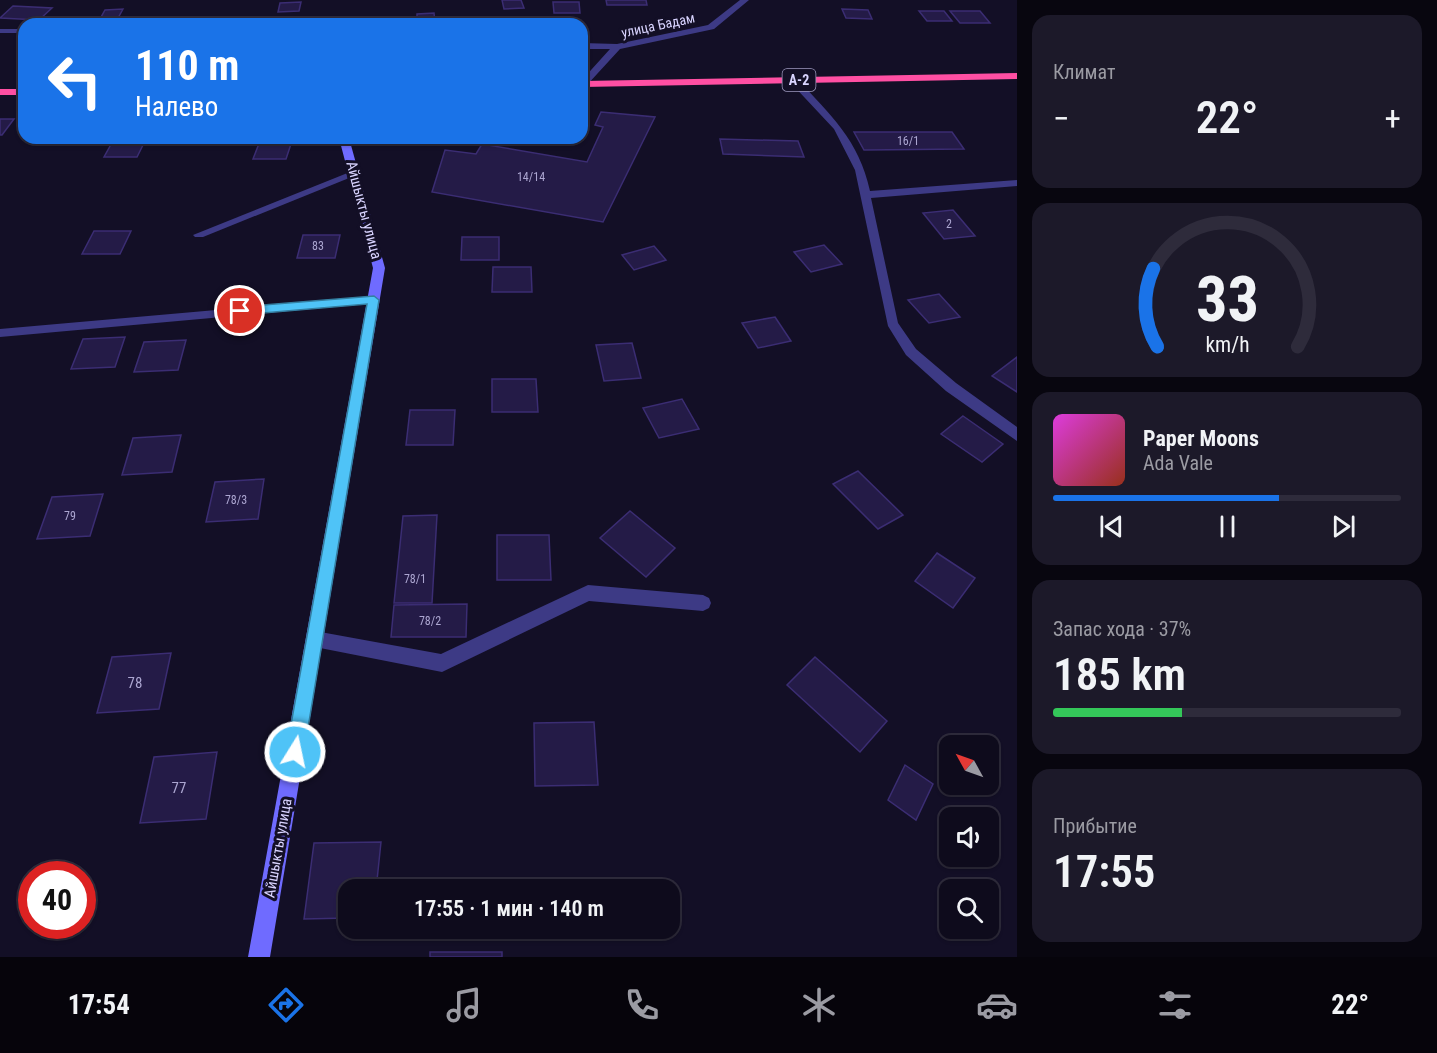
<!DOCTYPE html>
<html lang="ru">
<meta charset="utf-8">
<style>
:root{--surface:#0e0b1c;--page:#1c1929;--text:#f1f3f6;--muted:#9b9ba3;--line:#2e2b3b;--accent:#1a73e8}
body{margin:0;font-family:"Roboto Condensed",sans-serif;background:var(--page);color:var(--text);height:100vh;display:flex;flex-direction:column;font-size:22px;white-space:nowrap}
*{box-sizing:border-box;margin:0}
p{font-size:20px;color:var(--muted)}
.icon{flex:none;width:33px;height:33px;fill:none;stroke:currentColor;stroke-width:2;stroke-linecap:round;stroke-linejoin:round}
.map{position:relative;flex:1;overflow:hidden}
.drawer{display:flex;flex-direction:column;gap:15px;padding:15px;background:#08060f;width:420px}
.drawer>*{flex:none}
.top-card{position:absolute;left:18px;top:18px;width:570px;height:126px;border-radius:18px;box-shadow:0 2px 4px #0004,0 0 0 2px var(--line);background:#1a73e8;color:#fff;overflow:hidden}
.needle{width:39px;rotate:310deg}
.tools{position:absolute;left:939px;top:735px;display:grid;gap:12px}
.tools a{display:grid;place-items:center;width:60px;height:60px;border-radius:12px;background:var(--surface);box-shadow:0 2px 4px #0004,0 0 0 2px var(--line);font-size:30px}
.speed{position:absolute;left:18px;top:861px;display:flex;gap:12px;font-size:30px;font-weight:700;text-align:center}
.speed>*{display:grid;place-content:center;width:78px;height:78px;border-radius:50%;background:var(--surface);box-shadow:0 2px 4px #0004,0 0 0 2px var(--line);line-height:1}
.speed .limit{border:9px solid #d22;background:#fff;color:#111}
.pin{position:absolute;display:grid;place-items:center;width:51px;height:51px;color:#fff;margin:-26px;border:3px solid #fff;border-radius:50%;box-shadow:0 2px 6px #0007}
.me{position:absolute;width:66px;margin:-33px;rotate:10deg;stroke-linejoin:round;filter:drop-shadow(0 0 4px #0008)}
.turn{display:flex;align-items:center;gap:21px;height:126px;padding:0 18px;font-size:27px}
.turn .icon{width:78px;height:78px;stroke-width:2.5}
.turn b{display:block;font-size:42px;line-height:51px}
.big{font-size:45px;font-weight:600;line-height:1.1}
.drawer .card{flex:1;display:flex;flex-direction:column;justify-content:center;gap:9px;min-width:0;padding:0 21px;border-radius:18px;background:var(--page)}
.drawer .dial{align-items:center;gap:0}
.dial svg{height:156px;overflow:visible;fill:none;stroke:var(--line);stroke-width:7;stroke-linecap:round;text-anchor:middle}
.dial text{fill:var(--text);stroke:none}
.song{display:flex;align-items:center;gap:18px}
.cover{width:72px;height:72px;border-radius:9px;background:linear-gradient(135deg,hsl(300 70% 55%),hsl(10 70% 35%))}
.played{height:6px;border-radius:3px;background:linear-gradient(90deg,var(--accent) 65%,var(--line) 65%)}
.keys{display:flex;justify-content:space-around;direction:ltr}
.heat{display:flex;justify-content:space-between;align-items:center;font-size:33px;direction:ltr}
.charge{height:9px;border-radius:4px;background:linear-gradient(90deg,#34c759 37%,var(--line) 0)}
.trip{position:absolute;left:338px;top:879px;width:342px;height:60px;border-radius:18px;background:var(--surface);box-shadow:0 2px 4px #0004,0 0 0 2px var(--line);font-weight:600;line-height:60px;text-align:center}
.menu{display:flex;height:96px;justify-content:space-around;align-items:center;background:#06040b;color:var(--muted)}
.menu .icon{width:42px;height:42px}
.menu .current{color:var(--accent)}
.menu b{font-size:27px;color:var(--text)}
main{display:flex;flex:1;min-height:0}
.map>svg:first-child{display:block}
</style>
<main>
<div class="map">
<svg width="1017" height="957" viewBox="0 0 1017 957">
<rect width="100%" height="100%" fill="#130f26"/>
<g fill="#241b47" stroke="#3b2d73" stroke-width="1.5">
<polygon points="502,0 521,0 524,8 504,9"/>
<polygon points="606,0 646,0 647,5 607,5"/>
<polygon points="301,2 299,11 278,12 280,3"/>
<polygon points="553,2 579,2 580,13 554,13"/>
<polygon points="13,6 52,8 39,20 0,18"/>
<polygon points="123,9 118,18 100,19 105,10"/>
<polygon points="842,9 868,10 872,19 846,18"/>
<polygon points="919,11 944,11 952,21 927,21"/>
<polygon points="950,11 980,11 990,23 960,23"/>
<polygon points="434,13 435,22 417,23 417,14"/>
<polygon points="363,17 363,24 325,24 326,19"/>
<polygon points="495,18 496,24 463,24 462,20"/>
<polygon points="601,112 655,117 603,222 432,192 445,150 476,154 482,144 587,162 603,127 595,125"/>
<polygon points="0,119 14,119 2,135 0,135"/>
<polygon points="854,132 952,132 964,149 864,150"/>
<polygon points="114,139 146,139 137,157 104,157"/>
<polygon points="720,139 798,141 804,157 723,154"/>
<polygon points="260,141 292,141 286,159 253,159"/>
<polygon points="953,210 975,236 944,239 923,213"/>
<polygon points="94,231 131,231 120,254 82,254"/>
<polygon points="303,235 340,235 335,258 297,258"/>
<polygon points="462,237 499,237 499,260 461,260"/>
<polygon points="824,245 842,264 811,272 794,252"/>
<polygon points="654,246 666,260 634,270 622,255"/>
<polygon points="493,267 531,267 532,292 492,292"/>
<polygon points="939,294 960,317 929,323 908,300"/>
<polygon points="775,317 791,341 758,348 742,323"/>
<polygon points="125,337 115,367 71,369 83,339"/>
<polygon points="186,340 178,370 134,372 144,342"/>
<polygon points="632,343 641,378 604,381 596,345"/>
<polygon points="1017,357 1017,392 992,376"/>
<polygon points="492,379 536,379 538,412 492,412"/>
<polygon points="682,399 699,429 659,438 643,408"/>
<polygon points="410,410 455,410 453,445 406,445"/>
<polygon points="963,416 1003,444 982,462 941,434"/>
<polygon points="181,435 172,472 122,475 133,438"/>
<polygon points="858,471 903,515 878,529 833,484"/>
<polygon points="264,479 258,519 206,522 215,482"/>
<polygon points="103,494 90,536 37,539 52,497"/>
<polygon points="630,511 675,548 646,577 600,538"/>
<polygon points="437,515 432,603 394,603 403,516"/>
<polygon points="497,535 549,535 551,580 497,580"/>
<polygon points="937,553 975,578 953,608 915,581"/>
<polygon points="467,604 466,637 391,637 394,605"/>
<polygon points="171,653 159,709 97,713 112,657"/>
<polygon points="815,657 887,721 860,752 787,685"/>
<polygon points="594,722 598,785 535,786 534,723"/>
<polygon points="217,752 206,819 140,823 154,757"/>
<polygon points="905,765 933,784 916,820 888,800"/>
<polygon points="381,842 376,890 348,890 348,918 304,919 314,843"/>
<rect x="430" y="952" width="72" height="5"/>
</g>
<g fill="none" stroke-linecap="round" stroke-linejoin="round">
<g fill="#3d3a85" fill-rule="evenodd">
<polygon points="350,172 359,174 203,237 195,237 193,235"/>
<polygon points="374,296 378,297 378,303 0,337 0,329"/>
<polygon points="588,585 703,595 709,598 711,603 709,608 703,611 589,601 442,672 315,647 309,645 306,639 309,633 315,631 441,654"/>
</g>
<g fill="#3d3a85" fill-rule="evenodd">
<polygon points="740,0 749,0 714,29 620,49 586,86 582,86 582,80 610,49 582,49 582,43 617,44 708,25"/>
<rect x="0" y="29" width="24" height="4"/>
<path d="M790 78H796C830 114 859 140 870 191L1017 180V186L871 198 898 323 916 349 956 383 1017 427V441L946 391 906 355 888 326 855 170 834 129 790 82Z"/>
</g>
<polygon fill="#6f6bff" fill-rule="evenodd" points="339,138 349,138 385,268 270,957 248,957 373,268"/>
<g fill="#ff4fa3" fill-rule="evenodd">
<polygon points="1017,73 1017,79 582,87 582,81"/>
<rect x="0" y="89" width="24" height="6"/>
</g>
</g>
<polygon fill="#4fc3f7" stroke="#337fa1" stroke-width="1.5" points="374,296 379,300 304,752 301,759 295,761 289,759 286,752 367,304 240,315 234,311 240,307"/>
<g text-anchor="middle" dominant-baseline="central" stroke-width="6" stroke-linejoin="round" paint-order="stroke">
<g font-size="12" fill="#aca6d1">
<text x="908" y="141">16/1</text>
<text x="531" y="177">14/14</text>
<text x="949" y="224">2</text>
<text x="318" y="246">83</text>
<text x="236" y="500">78/3</text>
<text x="70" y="516">79</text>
<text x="415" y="579">78/1</text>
<text x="430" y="621">78/2</text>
</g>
<g font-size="14" fill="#d9d4ff" stroke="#130f26">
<text transform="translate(658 25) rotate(-12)">улица Бадам</text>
</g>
<rect fill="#130f26" stroke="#9e99be" stroke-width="1.5" x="782.5" y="69" width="33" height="22" rx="4.5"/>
<g font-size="14" font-weight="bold" fill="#d9d4ff">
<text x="799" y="80">A-2</text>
</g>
<g font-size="15" fill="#d9d4ff" stroke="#130f26">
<text transform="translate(364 210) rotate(75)">Айшыкты улица</text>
<text transform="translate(278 848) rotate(-80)">Айшыкты улица</text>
</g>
<g font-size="15" fill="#aca6d1">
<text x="135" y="683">78</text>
<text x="179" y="788">77</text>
</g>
</g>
</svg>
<div class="tools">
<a><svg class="needle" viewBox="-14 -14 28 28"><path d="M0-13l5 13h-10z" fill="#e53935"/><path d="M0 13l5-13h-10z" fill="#9b9ba3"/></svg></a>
<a><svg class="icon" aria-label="sound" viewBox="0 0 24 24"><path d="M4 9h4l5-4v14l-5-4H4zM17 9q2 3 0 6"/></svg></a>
<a><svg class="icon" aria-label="search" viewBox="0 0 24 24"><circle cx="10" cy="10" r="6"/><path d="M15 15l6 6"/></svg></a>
</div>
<div class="speed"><div class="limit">40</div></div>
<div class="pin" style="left:240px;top:311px;background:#d93025"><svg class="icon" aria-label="arrive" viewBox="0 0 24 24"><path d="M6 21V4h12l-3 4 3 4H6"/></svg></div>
<svg class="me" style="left:295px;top:752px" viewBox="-20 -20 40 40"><circle r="17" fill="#4fc3f7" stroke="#fff" stroke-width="3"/><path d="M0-11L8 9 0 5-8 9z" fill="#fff"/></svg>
<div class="trip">17:55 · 1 мин · 140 m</div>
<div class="top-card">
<div class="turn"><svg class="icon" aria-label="left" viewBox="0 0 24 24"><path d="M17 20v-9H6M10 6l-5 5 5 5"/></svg><div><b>110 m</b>Налево</div></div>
</div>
</div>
<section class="drawer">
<div class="card"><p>Климат</p>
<div class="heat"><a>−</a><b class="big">22°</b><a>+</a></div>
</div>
<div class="card dial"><svg viewBox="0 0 100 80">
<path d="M14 69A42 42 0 1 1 86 69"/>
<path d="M14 69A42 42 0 0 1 12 29" stroke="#1a73e8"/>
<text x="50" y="56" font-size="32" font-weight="700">33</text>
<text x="50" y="72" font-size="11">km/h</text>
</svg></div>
<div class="card">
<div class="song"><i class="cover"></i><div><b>Paper Moons</b><p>Ada Vale</p></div></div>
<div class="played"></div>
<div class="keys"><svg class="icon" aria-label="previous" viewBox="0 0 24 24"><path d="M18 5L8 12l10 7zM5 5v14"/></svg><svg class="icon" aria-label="pause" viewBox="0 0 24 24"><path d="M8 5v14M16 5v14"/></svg><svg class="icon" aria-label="next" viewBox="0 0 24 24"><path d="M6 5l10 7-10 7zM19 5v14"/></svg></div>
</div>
<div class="card"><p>Запас хода · 37%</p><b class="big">185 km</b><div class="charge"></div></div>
<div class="card"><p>Прибытие</p><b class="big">17:55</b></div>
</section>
</main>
<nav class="menu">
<b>17:54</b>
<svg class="icon current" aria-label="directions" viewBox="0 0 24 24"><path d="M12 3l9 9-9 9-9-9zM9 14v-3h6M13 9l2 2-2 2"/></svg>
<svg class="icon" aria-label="music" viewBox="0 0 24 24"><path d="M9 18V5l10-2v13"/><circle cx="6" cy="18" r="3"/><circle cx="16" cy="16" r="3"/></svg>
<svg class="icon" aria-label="phone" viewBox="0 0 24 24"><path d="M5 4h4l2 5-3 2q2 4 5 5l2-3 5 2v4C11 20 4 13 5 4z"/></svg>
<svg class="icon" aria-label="climate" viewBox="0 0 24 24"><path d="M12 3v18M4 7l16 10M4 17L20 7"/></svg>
<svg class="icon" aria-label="car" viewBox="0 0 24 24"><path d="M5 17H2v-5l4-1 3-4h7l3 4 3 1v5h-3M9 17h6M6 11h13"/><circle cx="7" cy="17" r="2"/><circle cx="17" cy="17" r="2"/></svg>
<svg class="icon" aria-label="filters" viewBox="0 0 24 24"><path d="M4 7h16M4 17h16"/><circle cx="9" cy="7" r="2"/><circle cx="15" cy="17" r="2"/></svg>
<b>22°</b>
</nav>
